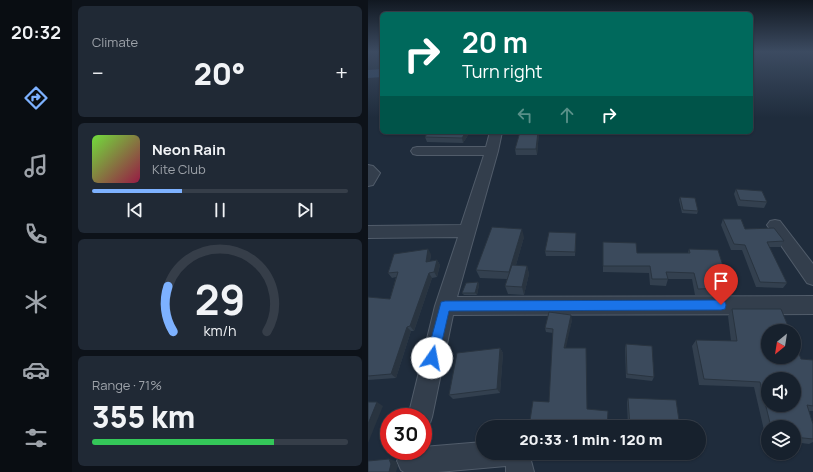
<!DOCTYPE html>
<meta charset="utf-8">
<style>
:root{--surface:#17212d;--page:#202935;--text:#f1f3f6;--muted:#9ea3aa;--line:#363e49;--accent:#7db1ff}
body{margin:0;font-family:Manrope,sans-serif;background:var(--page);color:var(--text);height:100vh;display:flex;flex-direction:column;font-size:15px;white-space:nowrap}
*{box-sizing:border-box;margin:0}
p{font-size:13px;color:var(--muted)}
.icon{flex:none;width:22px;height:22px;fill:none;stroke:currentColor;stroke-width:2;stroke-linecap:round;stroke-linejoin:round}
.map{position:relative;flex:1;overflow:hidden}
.panel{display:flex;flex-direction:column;gap:6px;padding:6px;background:#0d1219;width:296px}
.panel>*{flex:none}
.top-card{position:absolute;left:12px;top:12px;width:373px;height:122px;border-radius:6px;box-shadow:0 1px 3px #0004,0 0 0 1px var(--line);background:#00695c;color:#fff;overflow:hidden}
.needle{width:26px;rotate:210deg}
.controls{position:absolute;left:393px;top:324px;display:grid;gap:8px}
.controls a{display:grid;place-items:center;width:40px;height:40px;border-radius:50%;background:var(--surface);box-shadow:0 1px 3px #0004,0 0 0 1px var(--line);font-size:20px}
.speed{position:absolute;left:12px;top:408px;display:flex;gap:8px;font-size:20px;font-weight:700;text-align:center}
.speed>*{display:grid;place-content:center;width:52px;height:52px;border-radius:50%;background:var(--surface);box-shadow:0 1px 3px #0004,0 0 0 1px var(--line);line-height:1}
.speed .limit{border:6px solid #d22;background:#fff;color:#111}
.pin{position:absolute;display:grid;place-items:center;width:34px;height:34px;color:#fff;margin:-41px -17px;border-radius:50% 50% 50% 0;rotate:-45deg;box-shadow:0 0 4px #0007}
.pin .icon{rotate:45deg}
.me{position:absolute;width:44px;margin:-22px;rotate:12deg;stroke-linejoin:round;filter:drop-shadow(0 0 3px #0008)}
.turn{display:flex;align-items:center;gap:14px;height:84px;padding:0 16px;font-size:18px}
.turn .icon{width:52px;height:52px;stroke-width:2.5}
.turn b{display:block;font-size:28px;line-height:34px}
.lanes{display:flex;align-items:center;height:38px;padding:0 16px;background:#0003;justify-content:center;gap:20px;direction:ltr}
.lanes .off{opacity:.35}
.big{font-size:30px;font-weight:800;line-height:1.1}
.panel .card{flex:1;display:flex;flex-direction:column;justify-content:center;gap:6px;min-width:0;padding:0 14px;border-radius:6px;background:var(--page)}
.panel .dial{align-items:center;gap:0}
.dial svg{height:104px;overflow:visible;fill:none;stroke:var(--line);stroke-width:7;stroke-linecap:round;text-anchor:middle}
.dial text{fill:var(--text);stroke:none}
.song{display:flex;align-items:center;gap:12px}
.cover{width:48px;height:48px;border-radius:6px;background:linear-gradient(135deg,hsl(100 70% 55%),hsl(340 70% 35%))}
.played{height:4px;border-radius:2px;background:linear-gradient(90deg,var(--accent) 35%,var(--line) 35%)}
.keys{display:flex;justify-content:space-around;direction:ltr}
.heat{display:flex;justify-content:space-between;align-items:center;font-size:22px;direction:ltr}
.charge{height:6px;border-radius:3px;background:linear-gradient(90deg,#34c759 71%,var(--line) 0)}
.trip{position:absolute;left:108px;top:420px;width:230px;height:40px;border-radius:20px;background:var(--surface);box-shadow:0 1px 3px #0004,0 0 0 1px var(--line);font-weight:800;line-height:40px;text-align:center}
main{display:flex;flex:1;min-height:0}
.menu{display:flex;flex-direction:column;width:72px;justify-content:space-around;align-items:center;background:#090d12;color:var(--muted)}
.menu .icon{width:28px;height:28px}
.menu .current{color:var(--accent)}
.menu b{font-size:18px;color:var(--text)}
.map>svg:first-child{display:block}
</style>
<main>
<nav class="menu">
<b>20:32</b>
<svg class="icon current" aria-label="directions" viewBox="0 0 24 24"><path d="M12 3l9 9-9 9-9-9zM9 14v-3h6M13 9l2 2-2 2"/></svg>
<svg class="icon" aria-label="music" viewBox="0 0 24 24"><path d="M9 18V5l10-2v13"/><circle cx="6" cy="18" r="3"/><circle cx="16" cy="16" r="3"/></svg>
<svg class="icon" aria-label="phone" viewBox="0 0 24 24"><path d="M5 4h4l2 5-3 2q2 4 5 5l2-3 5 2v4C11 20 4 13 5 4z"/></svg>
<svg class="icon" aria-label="climate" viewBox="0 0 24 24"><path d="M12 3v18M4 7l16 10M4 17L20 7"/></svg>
<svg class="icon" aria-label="car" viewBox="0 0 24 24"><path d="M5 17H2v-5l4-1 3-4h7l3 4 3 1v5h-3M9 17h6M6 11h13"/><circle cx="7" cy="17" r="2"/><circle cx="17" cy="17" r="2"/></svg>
<svg class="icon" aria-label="filters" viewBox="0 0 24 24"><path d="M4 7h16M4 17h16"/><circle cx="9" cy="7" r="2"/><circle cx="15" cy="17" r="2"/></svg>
</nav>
<section class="panel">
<div class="card"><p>Climate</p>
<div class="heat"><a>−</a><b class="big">20°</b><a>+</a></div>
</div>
<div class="card">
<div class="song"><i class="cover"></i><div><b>Neon Rain</b><p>Kite Club</p></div></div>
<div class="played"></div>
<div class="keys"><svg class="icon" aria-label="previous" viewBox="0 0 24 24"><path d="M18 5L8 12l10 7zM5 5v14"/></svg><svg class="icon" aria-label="pause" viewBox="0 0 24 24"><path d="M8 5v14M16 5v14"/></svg><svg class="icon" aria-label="next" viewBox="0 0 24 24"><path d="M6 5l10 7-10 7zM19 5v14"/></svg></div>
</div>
<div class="card dial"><svg viewBox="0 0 100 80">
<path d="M14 69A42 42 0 1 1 86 69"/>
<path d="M14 69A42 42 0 0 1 10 34" stroke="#7db1ff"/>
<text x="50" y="56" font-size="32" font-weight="700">29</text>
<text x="50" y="72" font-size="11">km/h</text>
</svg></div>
<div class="card"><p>Range · 71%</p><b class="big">355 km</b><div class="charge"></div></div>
</section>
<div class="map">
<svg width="445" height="472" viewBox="0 0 445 472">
<rect width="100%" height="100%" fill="#1f2c3c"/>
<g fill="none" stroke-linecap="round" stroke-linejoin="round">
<polygon fill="#2f4663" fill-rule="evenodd" points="14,69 14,77 0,78 0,70"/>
<defs>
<g id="minor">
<polygon points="122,132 134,132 130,151 89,297 445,296 445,314 85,315 64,417 61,426 55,428 55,417 40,417 67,306 90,237 0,238 0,226 93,225 116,155 49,155 45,154 43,151 45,148 49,147 118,147"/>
<polygon points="0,165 5,166 12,173 5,185 0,186"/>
<polygon points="407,220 412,221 445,264 445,285 439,283 399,225 402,221"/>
<polygon points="115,442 115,453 161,453 166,472 138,472 138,466 70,472 36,472 33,470 29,461 34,451 55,451 55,447"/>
</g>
</defs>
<use href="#minor" stroke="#515c6a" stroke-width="2"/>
<use href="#minor" fill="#333e4c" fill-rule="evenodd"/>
</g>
<g fill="#33404f">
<polygon points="102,132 95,143 59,142 57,137"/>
<polygon points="171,132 169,155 148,155 147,149"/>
<polygon points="368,189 399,202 396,208 370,206 366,194"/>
<polygon points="312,197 330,211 329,214 314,213 311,200"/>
<polygon points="355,219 377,229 416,241 412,247 401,247 419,283 415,288 388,287 374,250 363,250 353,225"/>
<polygon points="156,237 148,265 159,266 161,274 156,295 140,294 137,286 139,279 112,278 108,270"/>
<polygon points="208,237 207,256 178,256 177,251"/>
<polygon points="235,242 269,253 320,253 321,249 362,288 358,295 327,295 324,279 300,279 298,286 282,285 281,273 235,272"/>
<polygon points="63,254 62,261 69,260 72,265 69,277 64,278 46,331 43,331 28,378 0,380 0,297 22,299 28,277 24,278 20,273"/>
<polygon points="110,282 111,285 109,295 96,295 94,293"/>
<polygon points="364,309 433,359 445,360 445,411 441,411 445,424 445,442 441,444 426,442 426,427 400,427 400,439 398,439 386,387 331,385 324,346 328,340 363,341 360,316"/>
<polygon points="204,320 197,348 219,409 181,402 185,333 178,332 177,328"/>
<polygon points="258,344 286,377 284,381 258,378 257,348"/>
<polygon points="132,348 135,353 132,393 85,399 81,395"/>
<polygon points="260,398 312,427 260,427 259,402"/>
<polygon points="218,453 237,453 237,456"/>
</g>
<g fill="#293440">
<polygon points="98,132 102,132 95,143 94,138"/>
<polygon points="170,132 171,132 169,155 168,149"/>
<polygon points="154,229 156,237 144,279 141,272"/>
<polygon points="60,249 63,254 61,267 58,262"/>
<polygon points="69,260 72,265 69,277 66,272"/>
<polygon points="159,266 161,274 156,295 154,287"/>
<polygon points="61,273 64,278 46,331 42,326"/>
<polygon points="110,282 111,285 109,295 107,293"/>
<polygon points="203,315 204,320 197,352 196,348"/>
<polygon points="39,327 43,331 28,378 23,374"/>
<polygon points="132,348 135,353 132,393 129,389"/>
<polygon points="9,402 15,406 0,443 0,424"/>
<polygon points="21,459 28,461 30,466 28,472 21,472"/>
</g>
<g fill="#3b4a5c" stroke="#293440" fill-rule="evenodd">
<polygon points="60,132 98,132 94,138 57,137"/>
<polygon points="152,132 170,132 168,149 147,149"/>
<polygon points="368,189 394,191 399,202 372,200"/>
<polygon points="312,197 327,198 330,211 315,210"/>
<polygon points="355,219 373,219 377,229 406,228 416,241 399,242 419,283 392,282 377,245 366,244"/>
<polygon points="124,227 154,229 141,272 108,270"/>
<polygon points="181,232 208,233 207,252 177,251"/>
<polygon points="235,242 268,243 269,253 322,253 321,249 350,250 362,288 330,289 326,273 298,272 300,279 284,279 282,266 235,266"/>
<polygon points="60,249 58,262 69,260 66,272 61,273 42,326 39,327 23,374 0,376 0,297 22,299 30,272 20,273 26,254"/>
<polygon points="144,265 159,266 154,287 137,286"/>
<polygon points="110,282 107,293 94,293 98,283"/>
<path d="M364 309H413L422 331H400V357H426V341L433 359 445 360V406L439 405 445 424V439L426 437V427H403L392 382 336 379 328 340 369 341ZM400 379H426V405H400Z"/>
<polygon points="181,312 203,315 196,348 218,348 219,409 240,411 239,427 161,427 165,401 181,402 185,329 177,328"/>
<polygon points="258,344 284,346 286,377 259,374"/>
<polygon points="132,348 129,389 81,395 89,353"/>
<polygon points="260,398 308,400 312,427 262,427"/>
<polygon points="0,402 9,402 0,424"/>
<polygon points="21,459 23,464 21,472 0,472 0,461"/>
</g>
<linearGradient id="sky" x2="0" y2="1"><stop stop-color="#111821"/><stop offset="0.44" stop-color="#3c4b61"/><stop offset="1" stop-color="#3c4b61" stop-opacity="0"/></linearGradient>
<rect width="445" height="118" fill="url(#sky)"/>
<polygon fill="#1a73e8" stroke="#114b97" points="353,300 357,302 358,305 357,309 353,310 81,311 69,363 64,365 60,363 58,358 72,306 73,302 77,301"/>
</svg>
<div class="controls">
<a><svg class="needle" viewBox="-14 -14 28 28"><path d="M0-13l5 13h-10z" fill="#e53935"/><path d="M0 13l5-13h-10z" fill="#9ea3aa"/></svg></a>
<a><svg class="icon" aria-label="sound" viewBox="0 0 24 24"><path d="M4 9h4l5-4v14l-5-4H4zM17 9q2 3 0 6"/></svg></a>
<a><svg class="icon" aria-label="layers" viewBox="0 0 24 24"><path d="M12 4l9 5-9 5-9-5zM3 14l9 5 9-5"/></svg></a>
</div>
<div class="speed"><div class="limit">30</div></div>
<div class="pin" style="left:353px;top:305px;background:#d93025"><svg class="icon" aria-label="arrive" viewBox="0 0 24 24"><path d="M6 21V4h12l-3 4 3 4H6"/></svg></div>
<svg class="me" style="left:64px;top:358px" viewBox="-20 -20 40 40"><circle r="19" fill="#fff"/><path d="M0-13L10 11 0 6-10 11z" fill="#1a73e8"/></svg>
<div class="trip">20:33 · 1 min · 120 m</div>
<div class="top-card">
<div class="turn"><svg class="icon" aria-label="right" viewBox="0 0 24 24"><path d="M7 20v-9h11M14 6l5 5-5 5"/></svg><div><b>20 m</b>Turn right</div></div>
<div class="lanes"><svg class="icon off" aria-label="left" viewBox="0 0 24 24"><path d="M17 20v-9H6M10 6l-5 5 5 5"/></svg><svg class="icon off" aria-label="ahead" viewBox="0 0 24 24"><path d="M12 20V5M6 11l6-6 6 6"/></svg><svg class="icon" aria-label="right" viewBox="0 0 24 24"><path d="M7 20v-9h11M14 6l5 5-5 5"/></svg></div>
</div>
</div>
</main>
